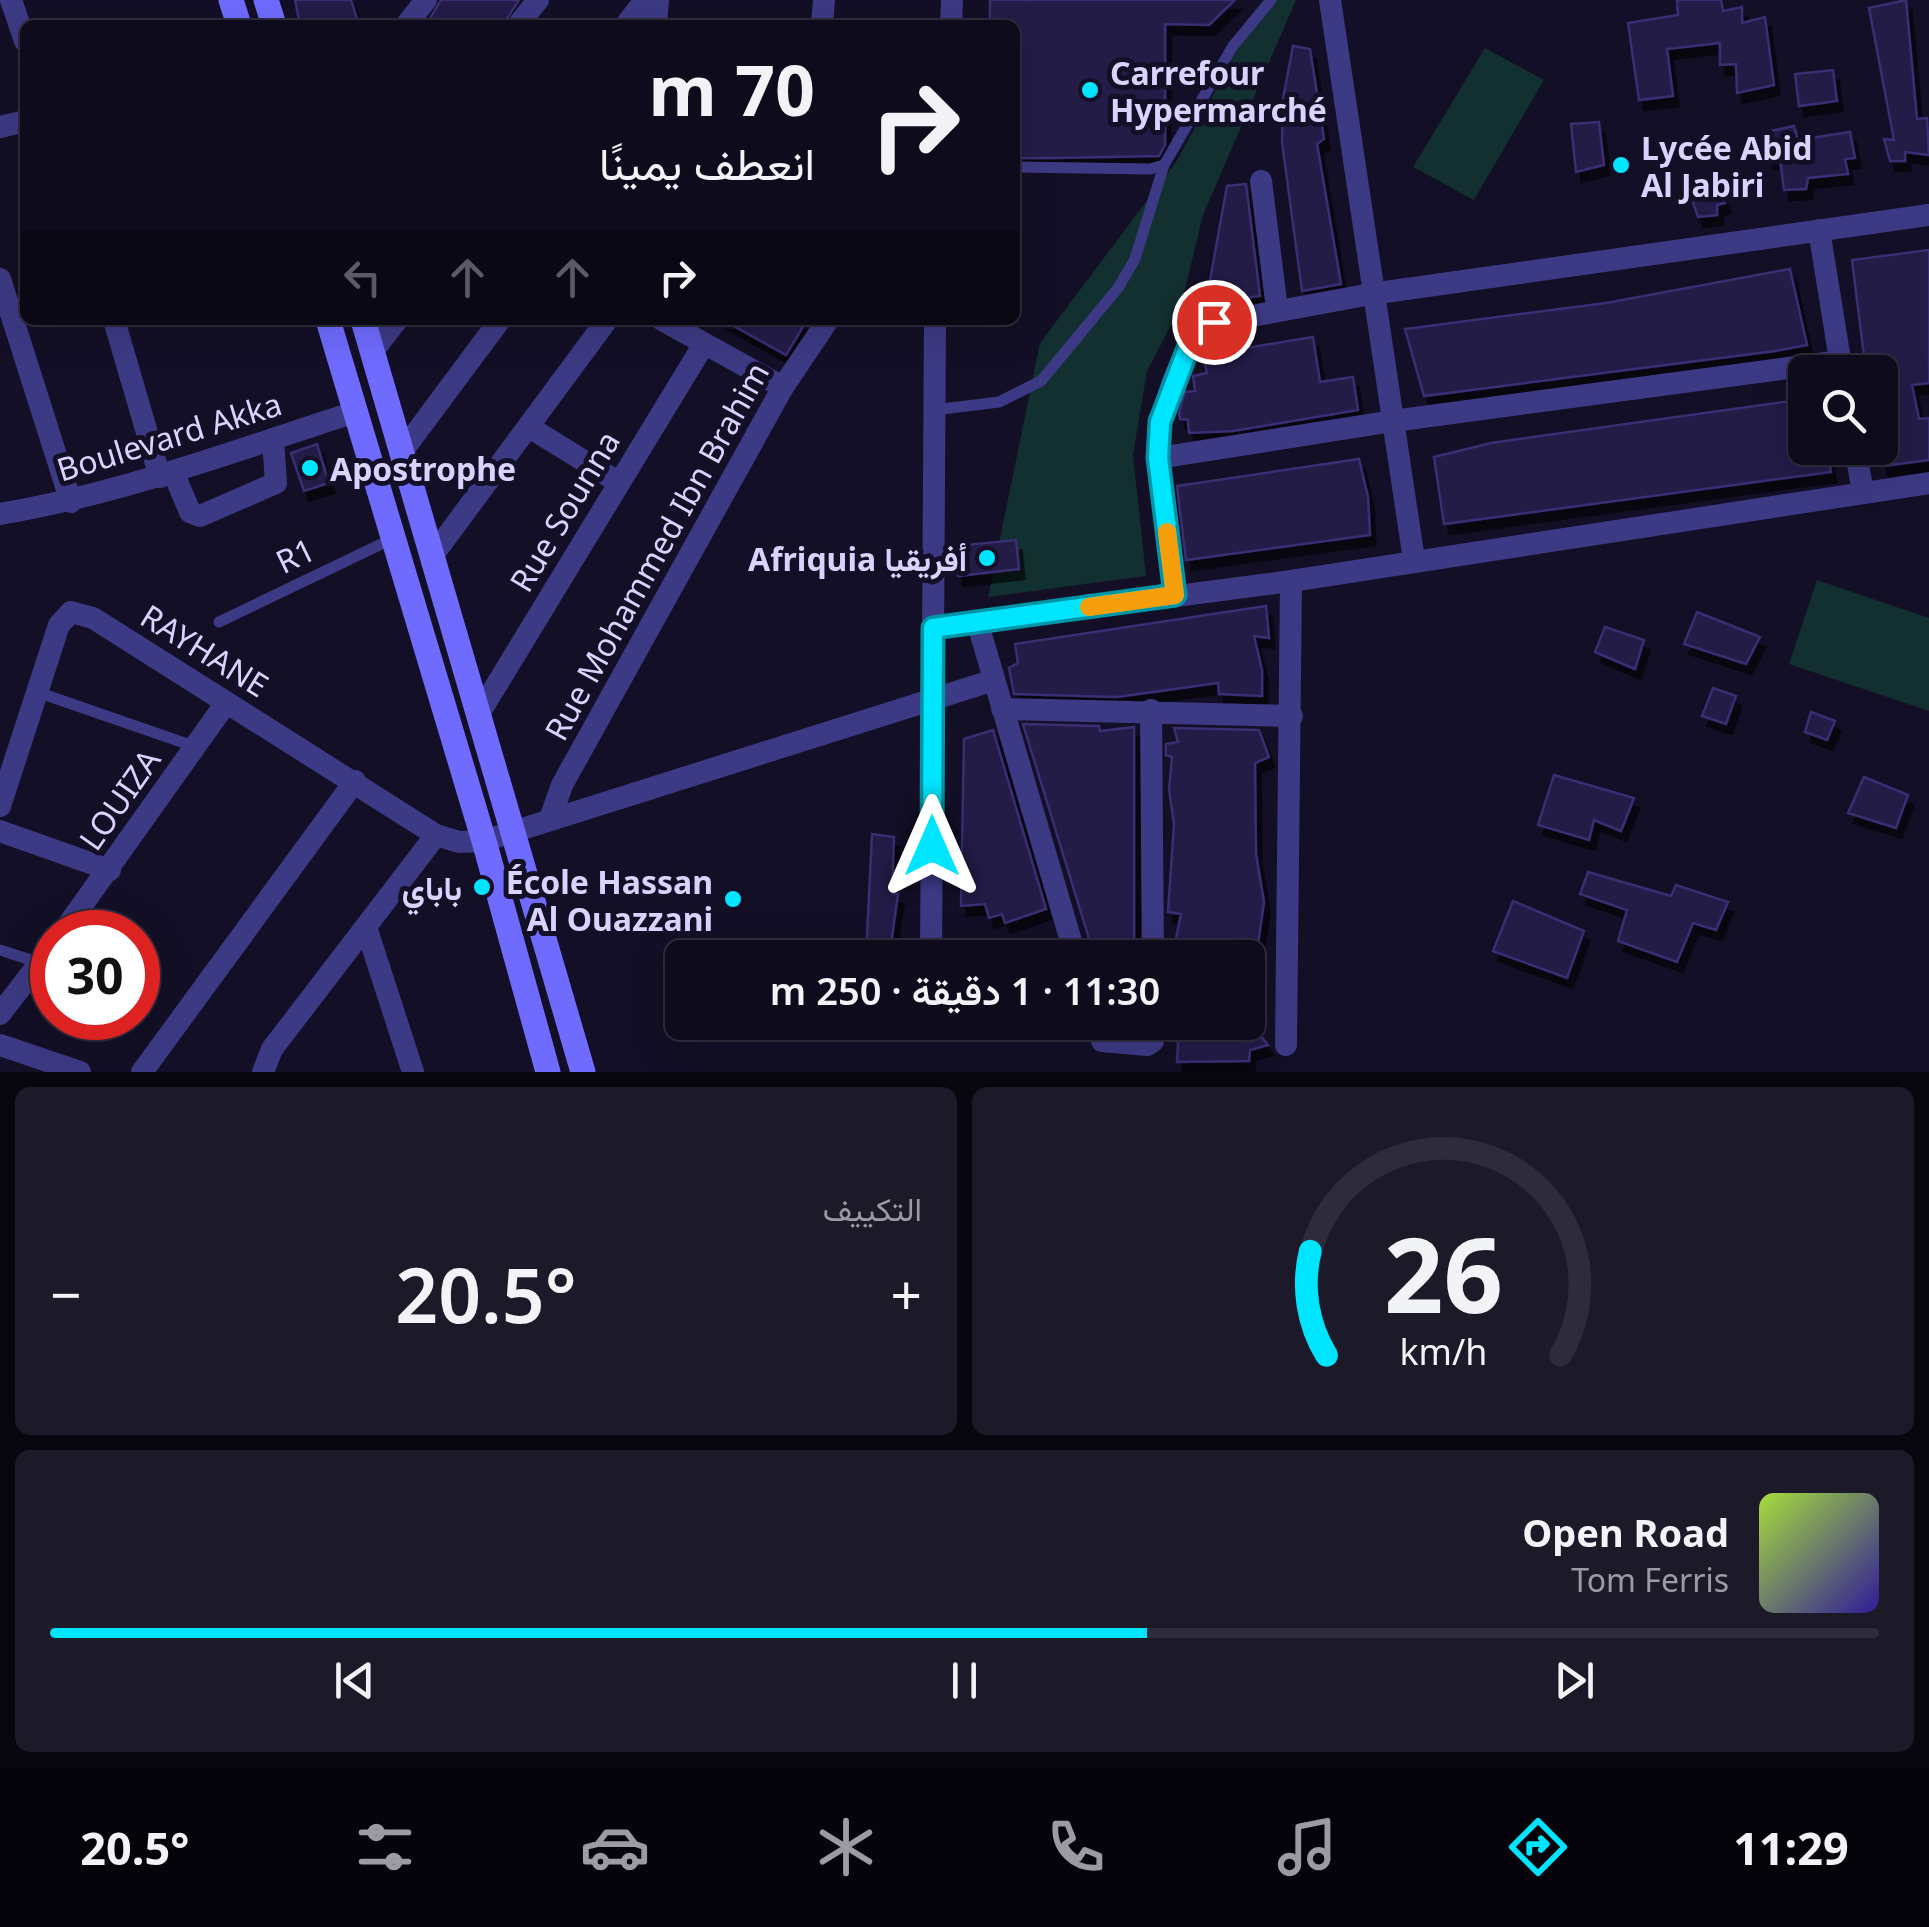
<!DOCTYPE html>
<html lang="ar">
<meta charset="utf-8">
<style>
:root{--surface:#0e0b1c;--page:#1c1929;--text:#f1f3f6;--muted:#9b9ba3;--line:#2e2b3b;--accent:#00e5ff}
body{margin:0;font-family:"Noto Sans",Vazirmatn,sans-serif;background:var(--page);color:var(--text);direction:rtl;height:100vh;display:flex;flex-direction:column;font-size:38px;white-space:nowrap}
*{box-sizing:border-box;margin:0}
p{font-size:32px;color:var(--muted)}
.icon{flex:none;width:55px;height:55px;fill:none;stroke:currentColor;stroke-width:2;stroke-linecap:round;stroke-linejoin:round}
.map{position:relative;height:1072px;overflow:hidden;direction:ltr}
.panel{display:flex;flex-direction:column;gap:15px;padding:15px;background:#08060f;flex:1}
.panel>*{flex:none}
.top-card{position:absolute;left:20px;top:20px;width:1000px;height:305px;border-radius:15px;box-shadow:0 10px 40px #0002,0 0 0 2px var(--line);direction:rtl;background:#0e0b1c;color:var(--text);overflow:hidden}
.tools{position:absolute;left:1788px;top:355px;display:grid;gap:20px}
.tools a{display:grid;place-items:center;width:110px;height:110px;border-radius:15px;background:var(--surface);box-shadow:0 10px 40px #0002,0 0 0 2px var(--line);font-size:50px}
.speed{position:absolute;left:30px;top:910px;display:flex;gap:20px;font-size:50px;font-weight:700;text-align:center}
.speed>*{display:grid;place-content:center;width:130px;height:130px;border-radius:50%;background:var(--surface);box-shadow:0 10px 40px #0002,0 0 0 2px var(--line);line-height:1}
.speed .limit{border:15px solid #d22;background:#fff;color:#111}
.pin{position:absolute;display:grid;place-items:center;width:85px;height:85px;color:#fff;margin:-42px;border:5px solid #fff;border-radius:50%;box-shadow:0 2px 10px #0007}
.me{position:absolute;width:110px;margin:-55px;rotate:0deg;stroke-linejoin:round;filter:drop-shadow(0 0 8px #0008)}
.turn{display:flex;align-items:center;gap:35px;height:210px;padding:0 40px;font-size:45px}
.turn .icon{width:130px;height:130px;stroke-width:2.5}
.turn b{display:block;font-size:70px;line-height:85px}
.lanes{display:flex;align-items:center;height:95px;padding:0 40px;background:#0003;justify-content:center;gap:50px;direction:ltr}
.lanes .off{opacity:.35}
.big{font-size:75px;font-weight:600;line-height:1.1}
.panel .tile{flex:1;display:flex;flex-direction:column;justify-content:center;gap:15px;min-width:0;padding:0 35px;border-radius:15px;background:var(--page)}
.panel .dial{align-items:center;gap:0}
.dial svg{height:260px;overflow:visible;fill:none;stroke:var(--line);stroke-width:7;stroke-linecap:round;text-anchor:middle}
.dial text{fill:var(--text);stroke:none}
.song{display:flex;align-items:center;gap:30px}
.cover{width:120px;height:120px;border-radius:15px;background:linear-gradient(135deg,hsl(80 70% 55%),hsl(250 70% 35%))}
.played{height:10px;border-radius:5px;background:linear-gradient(90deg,var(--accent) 60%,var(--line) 60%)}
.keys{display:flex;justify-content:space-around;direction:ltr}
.heat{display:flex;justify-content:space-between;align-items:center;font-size:55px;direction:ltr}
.panel .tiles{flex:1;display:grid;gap:15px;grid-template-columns:1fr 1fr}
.tile:last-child{grid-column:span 2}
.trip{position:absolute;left:665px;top:940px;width:600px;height:100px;border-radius:15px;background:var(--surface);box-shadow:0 10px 40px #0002,0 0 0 2px var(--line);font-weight:600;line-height:100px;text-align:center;direction:rtl}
.menu{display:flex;height:160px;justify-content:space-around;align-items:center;background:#06040b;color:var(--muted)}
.menu .icon{width:70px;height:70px}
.menu .selected{color:var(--accent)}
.menu b{font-size:45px;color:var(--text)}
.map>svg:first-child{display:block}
</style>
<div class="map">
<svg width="1929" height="1072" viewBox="0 0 1929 1072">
<defs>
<filter id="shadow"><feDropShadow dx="5.5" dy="10" stdDeviation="0" flood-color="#0009"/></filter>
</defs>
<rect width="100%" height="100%" fill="#130f26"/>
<g fill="#12302f">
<polygon points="1265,0 1296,0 1203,215 1181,306 1147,371 1133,455 1146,576 988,597 1040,343 1176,162"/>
<polygon points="1485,48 1544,80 1474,200 1413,167"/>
<polygon points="1817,580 1929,618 1929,711 1789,664"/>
</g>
<g fill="#241b47" stroke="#3b2d73" stroke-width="2.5" filter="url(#shadow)">
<polygon points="295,0 351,0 359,25 300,25"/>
<polygon points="441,0 519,0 503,25 434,25 429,20"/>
<polygon points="990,0 1235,0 1209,25 1165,24 1165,145 1159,156 1053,158 1015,158 1015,25 990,25"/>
<polygon points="1677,0 1721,0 1723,11 1742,7 1742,23 1765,17 1774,85 1737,93 1736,64 1720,65 1720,43 1667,49 1673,96 1639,100 1628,23 1678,15"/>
<polygon points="1906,0 1917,119 1927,118 1929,155 1905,152 1905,161 1890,161 1884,139 1894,140 1869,8"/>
<polygon points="1293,46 1310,49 1324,139 1317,144 1341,284 1302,291 1282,142 1283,99"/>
<polygon points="1833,70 1837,101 1799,106 1795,74"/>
<polygon points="1599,122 1604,165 1576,172 1571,124"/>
<polygon points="1794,126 1798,140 1850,132 1855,158 1845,159 1848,174 1808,178 1806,189 1784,190 1780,159 1768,159 1766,132"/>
<polygon points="1246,184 1260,296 1206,303 1227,186"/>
<polygon points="1720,188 1725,203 1717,205 1717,215 1698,217 1689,191"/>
<polygon points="1929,250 1929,383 1912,385 1919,419 1929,418 1929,460 1883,466 1878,448 1880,372 1866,372 1852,260"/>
<polygon points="1790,269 1807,345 1775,351 1424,396 1405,329 1606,303"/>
<polygon points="723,320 807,320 786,355"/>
<polygon points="1313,337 1320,382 1353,377 1358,410 1233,431 1189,433 1188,420 1180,419 1179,413 1185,392 1195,391 1193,376 1207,373 1203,355"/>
<polygon points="1805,399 1805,448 1826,448 1831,472 1444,524 1434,457 1491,443"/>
<polygon points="317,444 329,483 304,491 291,453"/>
<polygon points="1359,459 1368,497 1370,535 1186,560 1177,486"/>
<polygon points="1016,540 1019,569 958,576 955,546"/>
<polygon points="1266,606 1269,638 1254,636 1262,670 1262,696 1219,694 1218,683 1117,697 1014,694 1009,668 1018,663 1015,644"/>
<polygon points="1697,612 1760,637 1746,664 1684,644"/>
<polygon points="1605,627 1644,640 1635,669 1595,652"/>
<polygon points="1713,688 1736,696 1726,724 1702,716"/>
<polygon points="1811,712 1835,721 1827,740 1805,732"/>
<polygon points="1023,724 1099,726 1100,731 1134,727 1134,958 1095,958"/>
<polygon points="1174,728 1259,730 1269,757 1255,763 1256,854 1264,902 1256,958 1172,958 1181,914 1168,912 1174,824 1169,790 1172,757 1166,755 1166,744 1178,742"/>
<polygon points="993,730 1046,909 1005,923 1002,914 989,918 985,904 961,906 964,739"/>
<polygon points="1554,775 1634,798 1621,831 1594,820 1589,840 1538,825"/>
<polygon points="1864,777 1908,795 1896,828 1848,813"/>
<polygon points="872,834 894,837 892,893 898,894 889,958 866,958"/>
<polygon points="1588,872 1671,896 1676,885 1728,902 1716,930 1693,923 1677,962 1618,941 1627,910 1580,894"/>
<polygon points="1513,901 1584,931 1567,978 1493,951"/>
<polygon points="1179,1022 1256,1022 1257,1031 1268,1045 1250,1050 1249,1061 1177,1062"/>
</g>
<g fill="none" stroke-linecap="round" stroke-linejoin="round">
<g stroke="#3d3a85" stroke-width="11">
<polyline points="1015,167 1150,169 1164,165 1233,46 1271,0"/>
<polyline points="934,410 999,402 1041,381 1118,288 1135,259 1164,165"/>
<polyline points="219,622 394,538"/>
<polyline points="37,692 196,747"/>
<polyline points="0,950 40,963"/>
</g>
<g stroke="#3d3a85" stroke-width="22">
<polyline points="11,0 25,41"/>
<polyline points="1330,0 1414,560"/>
<polyline points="406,25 426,0"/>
<polyline points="518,25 538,0"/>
<polyline points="626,25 645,0"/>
<polyline points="656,25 658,0"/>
<polyline points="822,25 824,0"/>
<polyline points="951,25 952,0"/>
<polyline points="0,127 25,121"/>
<polyline points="1261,181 1277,309"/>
<polyline points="1819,230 1842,372"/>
<polyline points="0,279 71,502"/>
<polyline points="114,320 160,477"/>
<polyline points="662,320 783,387"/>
<polyline points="373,351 397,320"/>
<path d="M1840 361 1393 421 1158 458C1157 420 1179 341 1214 323L1371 294 1929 215"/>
<polyline points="529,427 618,482"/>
<polyline points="1855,448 1863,492"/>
<polyline points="401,453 500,320"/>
<polyline points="1158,458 1175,595"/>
<polyline points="174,474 190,512 200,516 276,483 273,439"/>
<path d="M0 514C123 493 237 450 355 412"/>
<polyline points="433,555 607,320"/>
<polyline points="977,621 1076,958"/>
<polyline points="933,628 1291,581 1929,483"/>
<polyline points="1002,709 1292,716"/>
<polyline points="1151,710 1153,958"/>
<polyline points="480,712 704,344"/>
<polyline points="0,806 59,625 71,612 93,618 436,835 459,842 484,841 994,680"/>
<polyline points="550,819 562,785 783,387 828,320"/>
<polyline points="0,831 110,870"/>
<polyline points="366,927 413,1072"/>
<polyline points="63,932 226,703"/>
<polyline points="931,958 935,320"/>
<polyline points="0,1014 52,947"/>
<polyline points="1095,1022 1102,1041 1147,1045 1153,1041 1154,1022"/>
<polyline points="0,1045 80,1072"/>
<polyline points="1286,1045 1291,581"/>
<polyline points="142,1072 355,781"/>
<polyline points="263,1072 272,1049 436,835"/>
</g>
<g stroke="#6f6bff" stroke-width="25">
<polyline points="231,0 239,25"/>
<polyline points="266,0 274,25"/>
<polyline points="328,320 484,841 548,1072"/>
<polyline points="363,320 583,1072"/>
</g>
</g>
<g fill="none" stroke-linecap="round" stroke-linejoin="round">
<defs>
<polyline id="route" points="932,846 933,628 1175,595 1158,458 1160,422 1192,338 1214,322"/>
</defs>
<use href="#route" stroke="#0095a6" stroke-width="25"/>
<use href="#route" stroke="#00e5ff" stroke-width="18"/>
<polyline stroke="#f59e0b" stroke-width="18" points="1089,607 1175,595 1167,532"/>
</g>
<g fill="#00e5ff" stroke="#130f26" stroke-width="4">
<circle cx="1090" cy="90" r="10"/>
<circle cx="1621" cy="165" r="10"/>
<circle cx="310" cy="468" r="10"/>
<circle cx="987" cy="558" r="10"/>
<circle cx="482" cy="887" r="10"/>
<circle cx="733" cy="899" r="10"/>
</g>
<g text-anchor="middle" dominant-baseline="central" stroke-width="10" stroke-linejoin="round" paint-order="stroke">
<g font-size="32" font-weight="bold" fill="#d9d4ff" stroke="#130f26" text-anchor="start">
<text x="1110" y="72">Carrefour<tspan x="1110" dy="37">Hypermarché</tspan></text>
<text x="1641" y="147">Lycée Abid<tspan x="1641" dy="37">Al Jabiri</tspan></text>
<text x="330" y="468">Apostrophe</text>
<text x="967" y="558" text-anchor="end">Afriquia أفريقيا</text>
<text x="713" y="881" text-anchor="end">École Hassan<tspan x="713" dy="37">Al Ouazzani</tspan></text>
<text x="462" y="887" text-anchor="end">باباي</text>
</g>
<g font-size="32" fill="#d9d4ff" stroke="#130f26">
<text transform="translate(169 436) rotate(-17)">Boulevard Akka</text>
<text transform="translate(564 511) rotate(-59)">Rue Sounna</text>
<text transform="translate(656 551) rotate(-61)">Rue Mohammed Ibn Brahim</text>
<text transform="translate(295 555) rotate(-26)">R1</text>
<text transform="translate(205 650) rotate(32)">RAYHANE</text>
<text transform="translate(119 799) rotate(-55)">LOUIZA</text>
</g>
</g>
</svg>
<div class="tools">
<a><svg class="icon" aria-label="search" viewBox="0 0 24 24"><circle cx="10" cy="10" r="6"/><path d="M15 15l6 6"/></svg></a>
</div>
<div class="speed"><div class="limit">30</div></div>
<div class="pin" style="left:1214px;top:322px;background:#d93025"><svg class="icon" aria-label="arrive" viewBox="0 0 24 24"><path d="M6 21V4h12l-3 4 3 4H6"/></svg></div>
<svg class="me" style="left:932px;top:846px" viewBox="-20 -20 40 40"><path d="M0-17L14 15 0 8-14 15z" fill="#00e5ff" stroke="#fff" stroke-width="4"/></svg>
<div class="trip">11:30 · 1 دقيقة · 250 m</div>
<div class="top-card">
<div class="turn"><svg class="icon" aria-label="right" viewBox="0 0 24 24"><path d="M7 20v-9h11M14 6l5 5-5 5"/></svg><div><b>70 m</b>انعطف يمينًا</div></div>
<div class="lanes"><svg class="icon off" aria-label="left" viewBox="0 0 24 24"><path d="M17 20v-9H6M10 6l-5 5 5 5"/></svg><svg class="icon off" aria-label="ahead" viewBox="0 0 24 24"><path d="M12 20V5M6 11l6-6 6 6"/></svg><svg class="icon off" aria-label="ahead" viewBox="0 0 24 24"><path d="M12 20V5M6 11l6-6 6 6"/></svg><svg class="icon" aria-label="right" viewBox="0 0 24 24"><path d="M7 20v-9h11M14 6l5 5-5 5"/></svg></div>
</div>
</div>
<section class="panel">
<div class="tiles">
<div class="tile dial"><svg viewBox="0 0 100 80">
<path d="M14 69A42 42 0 1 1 86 69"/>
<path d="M14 69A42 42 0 0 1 9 37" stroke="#00e5ff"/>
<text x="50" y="56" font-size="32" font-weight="700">26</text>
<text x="50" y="72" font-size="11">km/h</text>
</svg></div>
<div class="tile"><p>التكييف</p>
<div class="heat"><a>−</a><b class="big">20.5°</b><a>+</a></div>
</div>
<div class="tile">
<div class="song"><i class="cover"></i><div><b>Open Road</b><p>Tom Ferris</p></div></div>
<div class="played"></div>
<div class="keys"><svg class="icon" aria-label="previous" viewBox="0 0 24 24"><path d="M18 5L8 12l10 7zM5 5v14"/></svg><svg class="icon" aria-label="pause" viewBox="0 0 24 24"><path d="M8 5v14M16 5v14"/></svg><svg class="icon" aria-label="next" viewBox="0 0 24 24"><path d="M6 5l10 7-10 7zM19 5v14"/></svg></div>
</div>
</div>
</section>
<nav class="menu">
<b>11:29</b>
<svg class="icon selected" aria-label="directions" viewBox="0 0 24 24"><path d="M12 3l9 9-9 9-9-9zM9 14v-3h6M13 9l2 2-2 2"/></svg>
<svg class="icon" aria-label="music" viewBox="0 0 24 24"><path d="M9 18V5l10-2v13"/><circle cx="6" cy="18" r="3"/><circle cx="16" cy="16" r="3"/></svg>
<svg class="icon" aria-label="phone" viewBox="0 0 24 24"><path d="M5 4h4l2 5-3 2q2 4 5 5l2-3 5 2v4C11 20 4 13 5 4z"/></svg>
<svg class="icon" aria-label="climate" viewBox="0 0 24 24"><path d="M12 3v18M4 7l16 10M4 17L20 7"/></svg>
<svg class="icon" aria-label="car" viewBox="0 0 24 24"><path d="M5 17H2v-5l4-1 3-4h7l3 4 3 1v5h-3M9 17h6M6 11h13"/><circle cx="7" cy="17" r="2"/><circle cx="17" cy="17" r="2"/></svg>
<svg class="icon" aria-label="filters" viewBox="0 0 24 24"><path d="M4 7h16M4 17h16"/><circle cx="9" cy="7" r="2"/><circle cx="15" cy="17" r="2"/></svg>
<b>20.5°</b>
</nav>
